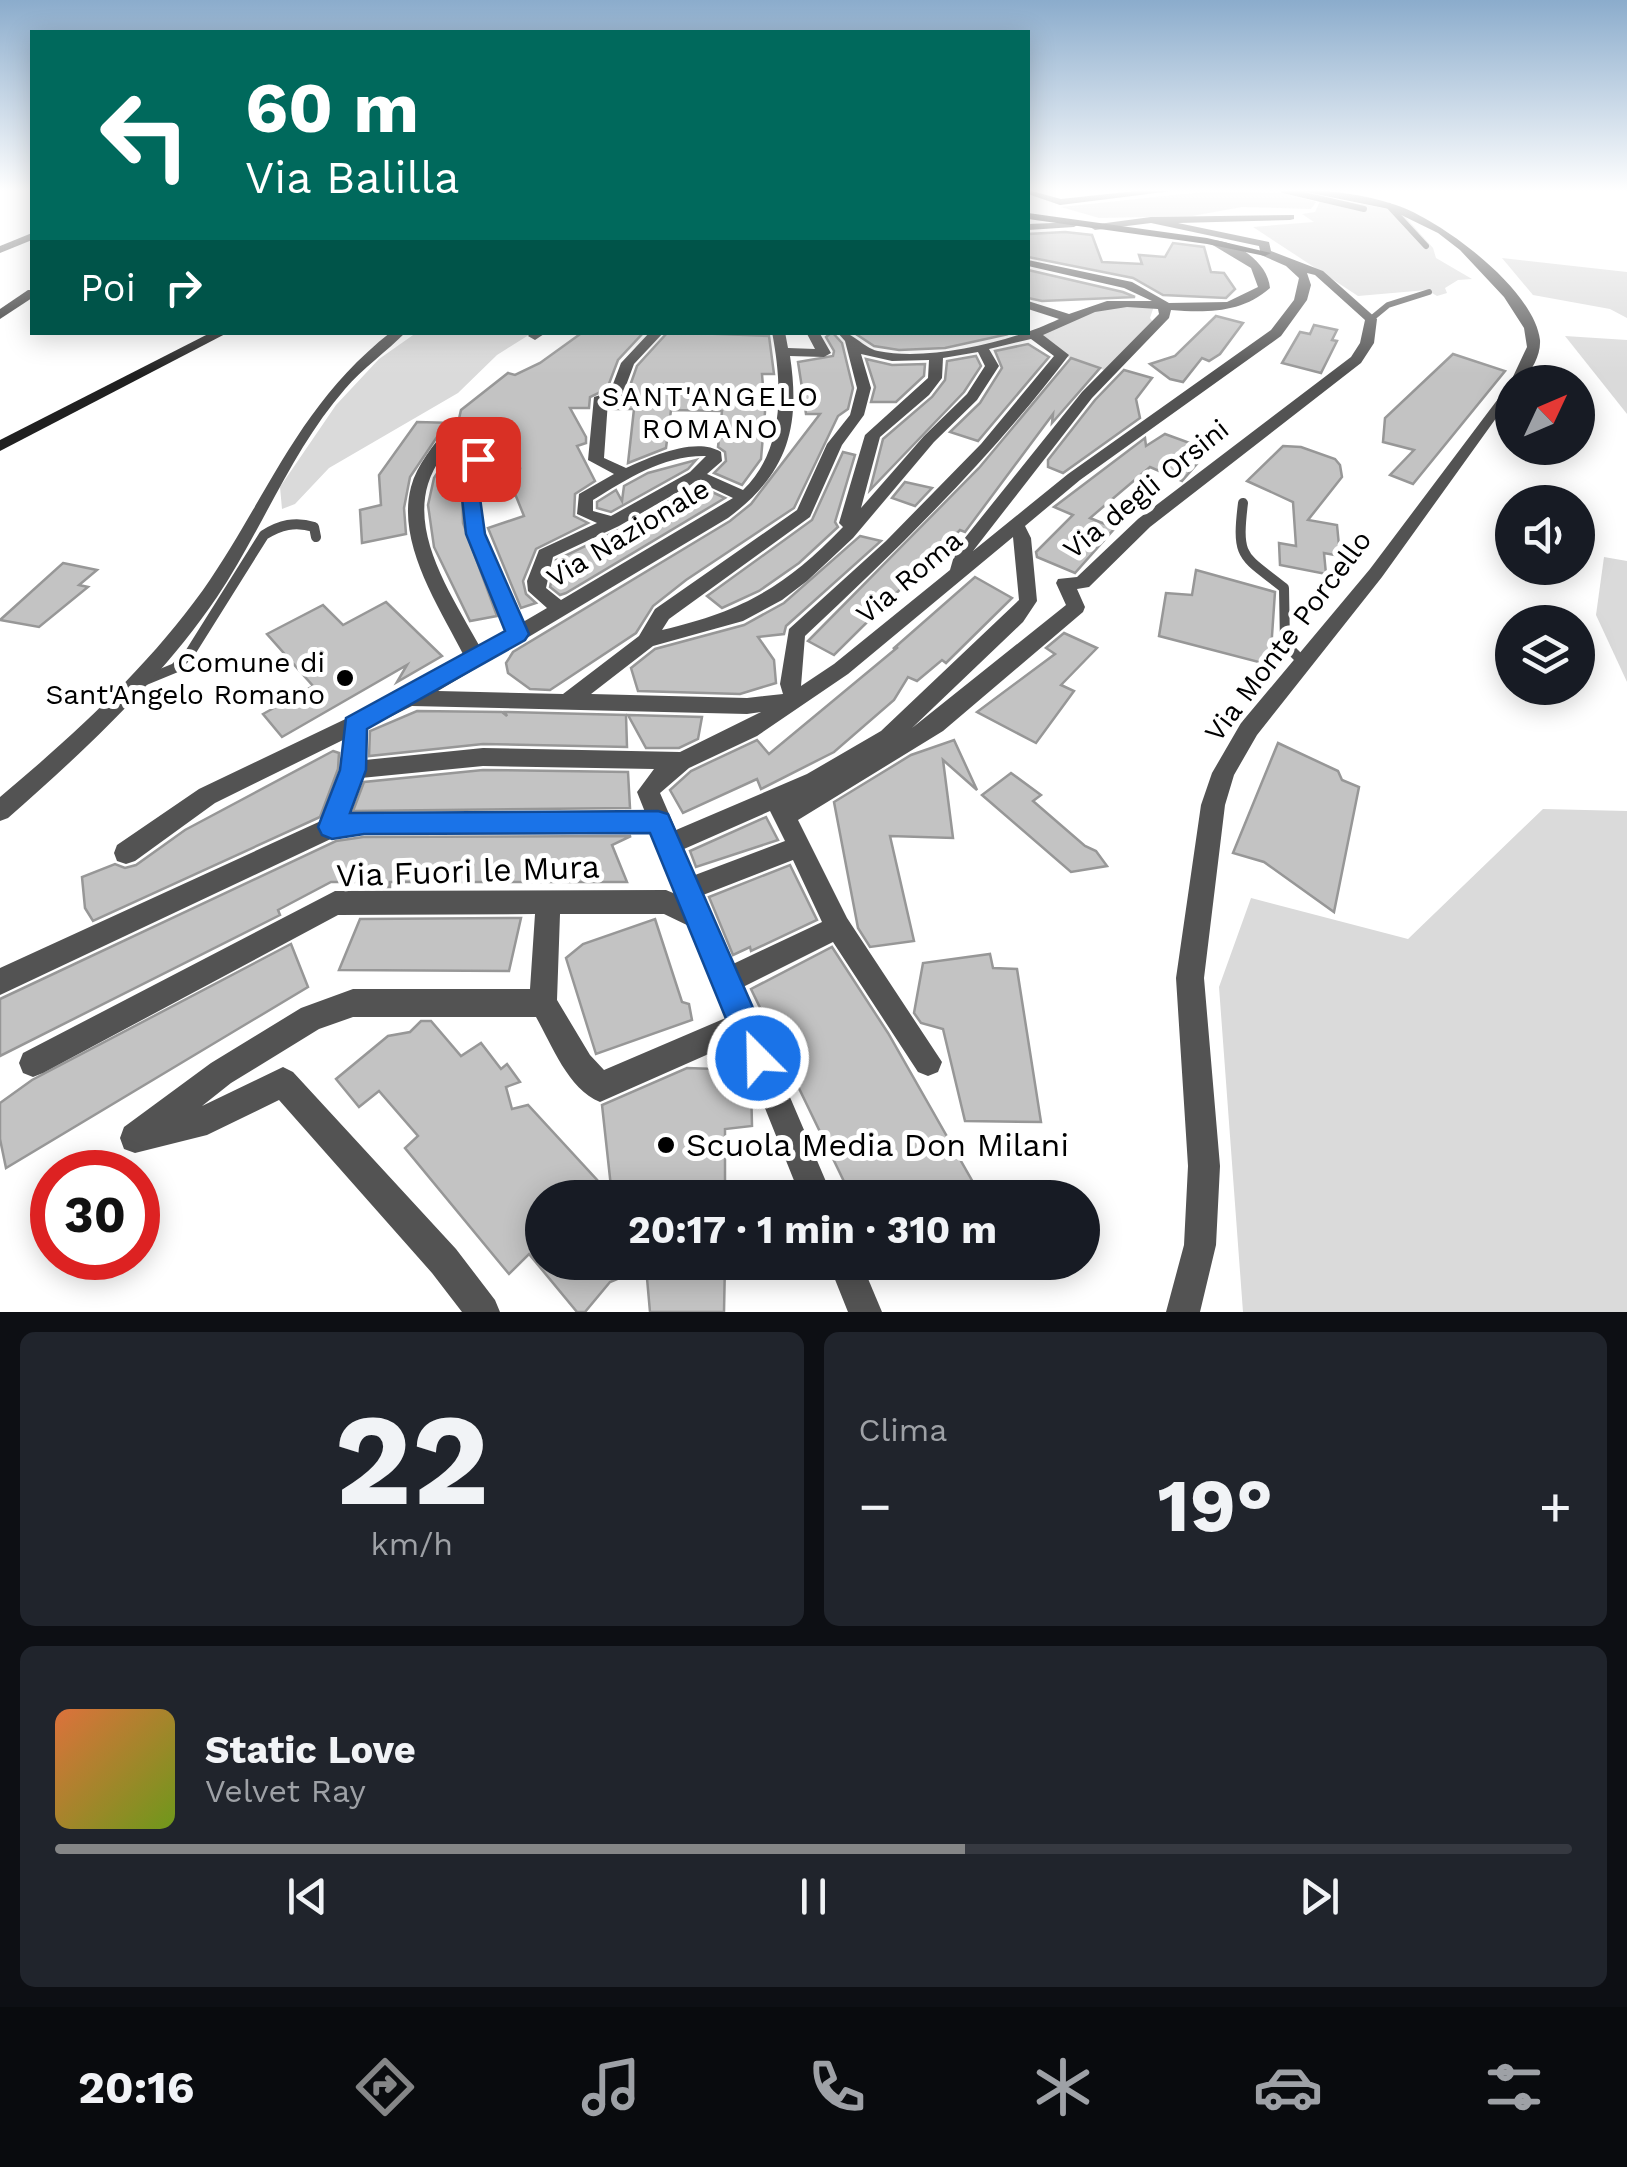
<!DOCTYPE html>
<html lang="it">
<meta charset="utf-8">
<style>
:root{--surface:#171b24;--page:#20242c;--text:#f1f3f6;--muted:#9ea1a6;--line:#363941;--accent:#858687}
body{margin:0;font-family:"Work Sans",sans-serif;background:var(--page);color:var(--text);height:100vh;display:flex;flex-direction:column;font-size:38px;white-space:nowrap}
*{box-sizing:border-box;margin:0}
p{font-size:32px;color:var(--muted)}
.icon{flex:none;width:55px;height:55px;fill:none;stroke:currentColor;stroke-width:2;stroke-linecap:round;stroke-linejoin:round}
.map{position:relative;height:1312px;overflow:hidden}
.panel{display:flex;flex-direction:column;gap:20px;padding:20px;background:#0d0f14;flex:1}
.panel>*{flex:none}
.banner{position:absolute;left:30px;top:30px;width:1000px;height:305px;border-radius:0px;box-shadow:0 5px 25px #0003;background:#00695c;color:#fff;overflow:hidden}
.needle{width:65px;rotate:46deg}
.buttons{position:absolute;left:1495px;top:365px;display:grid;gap:20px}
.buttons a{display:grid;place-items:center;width:100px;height:100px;border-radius:50%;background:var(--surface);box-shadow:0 5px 25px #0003;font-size:50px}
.speed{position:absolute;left:30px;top:1150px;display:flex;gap:20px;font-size:50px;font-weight:700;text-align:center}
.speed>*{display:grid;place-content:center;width:130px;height:130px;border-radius:50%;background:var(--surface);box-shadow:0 5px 25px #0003;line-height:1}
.speed .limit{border:15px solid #d22;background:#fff;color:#111}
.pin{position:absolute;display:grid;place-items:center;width:85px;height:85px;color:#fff;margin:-42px;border-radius:20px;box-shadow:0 5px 15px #0006}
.me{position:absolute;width:110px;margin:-55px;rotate:337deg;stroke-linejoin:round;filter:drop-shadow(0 0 8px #0008)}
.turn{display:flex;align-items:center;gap:35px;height:210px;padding:0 50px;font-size:45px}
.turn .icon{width:130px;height:130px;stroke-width:2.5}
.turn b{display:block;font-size:70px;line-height:85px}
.then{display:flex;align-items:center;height:95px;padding:0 50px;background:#0003;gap:20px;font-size:38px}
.big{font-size:75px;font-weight:700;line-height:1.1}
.panel .tile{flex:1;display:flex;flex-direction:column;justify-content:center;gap:15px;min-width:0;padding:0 35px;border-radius:15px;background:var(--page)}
.panel .dial{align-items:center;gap:0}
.dial b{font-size:130px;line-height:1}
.song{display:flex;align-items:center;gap:30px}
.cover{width:120px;height:120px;border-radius:15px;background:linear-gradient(135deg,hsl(20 70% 55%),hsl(80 70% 35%))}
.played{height:10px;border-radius:5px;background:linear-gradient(90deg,var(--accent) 60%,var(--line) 60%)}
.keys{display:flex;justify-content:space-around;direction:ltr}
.heat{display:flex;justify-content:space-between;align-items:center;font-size:55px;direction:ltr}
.panel .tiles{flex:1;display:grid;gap:20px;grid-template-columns:1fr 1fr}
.tile:last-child{grid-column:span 2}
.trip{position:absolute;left:525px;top:1180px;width:575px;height:100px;border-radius:50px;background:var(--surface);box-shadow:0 5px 25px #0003;font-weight:700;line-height:100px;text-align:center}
.tabs{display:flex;height:160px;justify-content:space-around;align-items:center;background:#090b0e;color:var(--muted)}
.tabs .icon{width:70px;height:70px}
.tabs .on{color:var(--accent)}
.tabs b{font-size:45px;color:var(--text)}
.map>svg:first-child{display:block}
</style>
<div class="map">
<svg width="1627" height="1312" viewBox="0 0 1627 1312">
<rect width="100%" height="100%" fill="#fff"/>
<g fill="#dadada">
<polygon points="1212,191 1283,193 1316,202 1311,209 1242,207 1192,216 1099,218 1061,207"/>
<polygon points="1322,197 1400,211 1433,248 1436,258 1472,279 1458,280 1445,288 1447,293 1437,296 1427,290 1358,296 1253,227 1314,222 1302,214 1315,212"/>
<polygon points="1502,258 1627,272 1627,318 1610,309 1533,295"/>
<polygon points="1109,306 1154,306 1150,318 1153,322 1104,370 1067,357 1037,334"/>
<polygon points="416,333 532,333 497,355 458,393 329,468 295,504 282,509 280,487 336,405 379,359"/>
<polygon points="1565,336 1627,340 1627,414"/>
<polygon points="1604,557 1627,561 1627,682 1596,615"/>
<polygon points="1543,809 1627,811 1627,1312 1243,1312 1219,987 1251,898 1408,939"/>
</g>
<g fill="#c3c3c3" stroke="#979797" stroke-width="2.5">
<polygon points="1065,232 1092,235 1102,262 1142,264 1139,255 1165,257 1173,243 1204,247 1211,272 1224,273 1235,289 1226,298 1163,295 1133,278 1028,257 1028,234"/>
<polygon points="1028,270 1123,292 1135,297 1042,301 1028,298"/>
<polygon points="1216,316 1243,323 1220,354 1209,361 1202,358 1183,382 1170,379 1150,364 1175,356"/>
<polygon points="1314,325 1337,330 1332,340 1337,341 1321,373 1282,363 1300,332 1310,334"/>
<polygon points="583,332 644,332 618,360 607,389 590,397 589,408 570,408 586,437 586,443 577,446 595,481 575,494 574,516 588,523 536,549 523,581 526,594 536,603 521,608 488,528 524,516 505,469 520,468 513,431 470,426 475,451 468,455 462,478 463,523 497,616 470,621 434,547 428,505 434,478 464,432 458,423 461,410 508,373 515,375 540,363"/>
<polygon points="668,332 769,336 774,374 762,374 765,412 761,459 742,485 714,473 726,461 725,452 718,447 722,411 671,410 666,448 628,463 634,409 611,409 612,404 625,400 637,366"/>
<polygon points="832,332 842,343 853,388 848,409 838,416 794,508 686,580 653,606 636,633 550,690 530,689 508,673 506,663 513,652 730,521 751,504 820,414 806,414 798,362 833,356 834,351 826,337"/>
<polygon points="853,332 995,332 1004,335 945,348 899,350 874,346"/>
<polygon points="1028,344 1049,357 978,441 950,432 980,403 1002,368 995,351"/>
<polygon points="1453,354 1505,371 1413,484 1390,475 1414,450 1383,442 1385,418"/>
<polygon points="976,356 981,366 964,392 870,490 883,439 932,397 945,380 947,361"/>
<polygon points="1071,358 1100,368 1052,423 1053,414 965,532 960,530 834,655 808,641 979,468"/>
<polygon points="866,359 892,365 925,364 924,376 896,402 871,402 875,387"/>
<polygon points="1124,370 1152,378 1136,399 1140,418 1063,473 1048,467 1048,460 1095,400"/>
<polygon points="417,422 455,423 445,425 410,477 404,508 406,534 362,543 360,510 381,505 379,475"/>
<polygon points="1165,434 1209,450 1182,481 1150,467 1090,518 1115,528 1075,573 1037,557 1036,552 1073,515 1054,507 1145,438 1146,446"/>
<polygon points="1283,446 1301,447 1335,459 1340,465 1342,477 1308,520 1337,525 1340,556 1324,553 1326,574 1280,565 1279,543 1296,546 1293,502 1247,481"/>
<polygon points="843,452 855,455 835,522 838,527 799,563 759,591 722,608 707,596 812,520"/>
<polygon points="696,460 688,469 611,512 597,508 597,502 616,490 622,501 624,486 648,473"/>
<polygon points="905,482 932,488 915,506 892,498"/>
<polygon points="697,485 725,498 566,593 560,595 550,587 556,560 621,529"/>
<polygon points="860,536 881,541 786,626 784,634 758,637 774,660 776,683 740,694 638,691 631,668 655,649 744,625 784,603"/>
<polygon points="63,563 97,570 79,585 88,587 39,627 0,620"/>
<polygon points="1196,570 1275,592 1270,665 1159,636 1166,593 1192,595"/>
<polygon points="975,577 1012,598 946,663 942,660 917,681 908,677 894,700 834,752 761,789 757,779 683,813 670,790 691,771 757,740 769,754 898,647 893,649"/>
<polygon points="386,602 442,656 397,682 407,665 282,737 263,714 313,686 267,634 323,605 343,625"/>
<polygon points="1064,633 1097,648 1061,685 1074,691 1036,743 977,712 1055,654 1046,648"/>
<polygon points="417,711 502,712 507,716 505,712 626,715 627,747 483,744 369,756 370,731"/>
<polygon points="628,715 702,717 698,739 679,748 646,748"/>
<polygon points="954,740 977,790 943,760 953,838 890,836 914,941 870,947 858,928 834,802 911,755"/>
<polygon points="1278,743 1338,771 1342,780 1359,787 1334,912 1264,862 1233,853"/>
<polygon points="333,751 339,753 338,769 320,817 93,921 85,908 82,877 115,864 125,868 136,865 185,830"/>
<polygon points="483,770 628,772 630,808 353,811 364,782"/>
<polygon points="1011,773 1041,795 1033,801 1085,846 1096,851 1107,866 1071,872 982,795"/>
<polygon points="766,817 778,840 696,867 690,851"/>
<polygon points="631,836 612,845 627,882 390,882 390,887 372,887 374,882 331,882 278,910 280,915 0,1056 0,999 336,841 363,837"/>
<polygon points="790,865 817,920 751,951 750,947 733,955 709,897"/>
<polygon points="521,918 509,971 339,970 360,919"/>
<polygon points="655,919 682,1002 689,1004 692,1020 596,1054 566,958 583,944"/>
<polygon points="291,944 308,987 6,1168 0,1139 0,1103 32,1080"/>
<polygon points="832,947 888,1033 982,1198 852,1198 751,989"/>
<polygon points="990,954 993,968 1017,969 1041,1122 965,1121 943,1029 921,1023 914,1013 923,963"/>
<polygon points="421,1021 431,1021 461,1056 481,1043 501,1069 507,1064 520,1082 506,1087 512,1109 528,1105 612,1196 602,1105 687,1068 745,1070 751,1083 752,1126 725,1129 725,1198 542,1198 542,1262 725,1262 724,1312 650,1312 646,1267 610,1282 585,1312 577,1312 529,1254 509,1274 405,1148 418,1136 379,1091 359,1107 336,1079 388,1036 410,1032"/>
</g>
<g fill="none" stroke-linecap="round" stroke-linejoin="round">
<g stroke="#535353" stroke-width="6">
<polyline points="1283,190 1364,209"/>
<polyline points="1389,206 1426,246"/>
<polyline points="1371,319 1388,305 1429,292"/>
</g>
<g stroke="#535353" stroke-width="10">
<path d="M1243 503C1236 560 1243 555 1284 588L1285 644 1304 663"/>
<path d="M141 682 175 668 190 653 264 535C280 525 295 521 314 527L316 537"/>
</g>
<g fill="#535353" fill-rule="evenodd">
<polygon points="1028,190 1061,199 1144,190 1180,190 1060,205 1028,194"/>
<path d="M1296 190C1331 190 1363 194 1396 205 1441 220 1534 289 1540 340 1541 356 1531 370 1523 382H1512V396L1382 577 1257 735 1234 775 1225 805 1204 978 1220 1166 1216 1245 1200 1312H1166L1184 1245 1188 1166 1176 978 1201 805 1212 773 1241 723 1370 569 1510 383 1527 347 1524 328 1504 297 1460 250 1438 233 1389 209Z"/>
<path d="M1294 215V219L1290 220 1178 223 1269 242 1271 251 1323 271 1377 319 1374 343 1361 363 1150 527 1089 587 1077 589 1085 607 1083 612 943 731 798 820 847 918 942 1062 938 1072 928 1076 918 1072 833 942 743 987 833 1198H801L738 1041 600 1102C568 1089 552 1045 536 1017H353L319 1029 231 1083 202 1106 283 1067 293 1072 456 1249 495 1300 500 1312H462L432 1273 279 1100 207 1135 135 1153 124 1149 120 1138 124 1127 211 1063 301 1008 353 989H530L535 914 338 915 43 1073 33 1077 23 1073 19 1063 23 1053 335 891 666 890 678 895 653 832 363 833 335 837 0 995V968L323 820 342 770 343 740 215 803 135 861 126 864 117 861 114 853 117 845 199 789 402 692 464 656C440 608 396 544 411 487 417 464 434 445 448 427H458L461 430C449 447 434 464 428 484 411 539 456 602 480 647L507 631C485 576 447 515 472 456L478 454 486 459 479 498 485 534 523 622 547 608 528 591 527 581 539 550 597 523 577 514 579 494 614 474 588 460 594 397 610 392 621 363 650 332H664L634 364 621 399 608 401 604 458 626 468C650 457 696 436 721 452L722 461 707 474 743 490C786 449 782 384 772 332H785L788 348 815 349 806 332H819L831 353 824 357 790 356C801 428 787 474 728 518L438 691 563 694 639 636 655 609 797 510 827 444 850 415 857 388 845 341 837 332C855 332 861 347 878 351 929 362 1014 341 1059 319L1028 309V301L1069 314 1107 301H1152L1124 288 1028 266V260L1132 282 1169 303 1227 302 1258 287 1251 268 1211 244V240C1235 240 1268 262 1270 288 1242 313 1206 313 1171 310L1169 318 1092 398 973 551 1068 474 1271 330 1294 300 1299 278 1286 266 1261 255 1259 246 1151 223 1095 230 1090 227 1091 225 1151 217ZM1307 273 1315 275 1365 320 1360 343 1351 357 1138 519 1077 577 1058 579 1056 583 1066 605 912 728 1023 622 1037 601 1031 538 1025 526 1080 480 1281 336 1307 300 1311 285ZM1127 307 1158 309 1159 314 1082 392 956 549 950 570 834 664 801 686 805 636C899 548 991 458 1069 355L1043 335 1095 312ZM1031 339 1054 356 981 444 886 541 789 629 780 684 783 694 747 698 591 694 653 646 743 621 782 600 807 581 853 538 934 442 977 400 999 366 989 349ZM978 352 985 366 967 394 924 436 861 508 880 437 929 395 942 378 943 358ZM861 354 892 361 929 360 928 378 865 435 839 523 843 527C785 587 743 611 662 630L669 619 810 517 842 445 864 415 871 388ZM706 456 690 472 611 516 593 511V500C627 479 664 455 706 456ZM697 481 733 498 561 600 546 588 553 557 619 526ZM1013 537 1019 600 881 731 807 774 676 830 660 793 689 768 757 736 848 674ZM412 706 747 714 761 712 680 752 483 748 365 760 366 729ZM483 766 654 769 637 792 645 812 348 815 361 778ZM770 811 785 841 695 875 684 849ZM793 860 822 922 733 964 703 895ZM560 914H664L691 927 728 1017 604 1070 590 1055 557 1000Z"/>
<polygon points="1078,222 1079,224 1074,227 1028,230 1028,224"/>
<polygon points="32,233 32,240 0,253 0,246"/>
<path d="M391 332H406C386 352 363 368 345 389 291 451 262 530 217 597 160 681 84 751 8 818L0 821V797C74 735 146 669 203 590 268 497 297 406 391 332Z"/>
<polygon points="532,332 547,332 535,340 528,336"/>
<polygon points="828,1262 861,1262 882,1312 848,1312"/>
</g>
<g fill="#202020" fill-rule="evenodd">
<polygon points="1028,213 1207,238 1271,253 1265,256 1207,244 1028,219"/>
<polygon points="28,290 32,290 32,298 0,319 0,309"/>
<polygon points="212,332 229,332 0,451 0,440"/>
</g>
</g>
<linearGradient id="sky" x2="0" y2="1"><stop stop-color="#8baccc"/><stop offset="0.51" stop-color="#fff"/><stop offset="1" stop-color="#fff" stop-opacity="0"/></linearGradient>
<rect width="1627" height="374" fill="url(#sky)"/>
<polygon fill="#1a73e8" stroke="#114b97" stroke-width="2.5" points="478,453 487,459 480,498 485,534 529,634 525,640 367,729 366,770 350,813 658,811 668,814 775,1058 770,1070 758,1075 747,1070 650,833 364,834 332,839 322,835 318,827 340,770 346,718 505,631 466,534 462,498 469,459"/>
<g fill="#000" stroke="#fff" stroke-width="4">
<circle cx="345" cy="678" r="10"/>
<circle cx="666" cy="1145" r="10"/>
</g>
<g text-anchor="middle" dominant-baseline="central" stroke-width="10" stroke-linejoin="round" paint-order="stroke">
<g font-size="28" letter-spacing="2.5" fill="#000" stroke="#fff">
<text x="711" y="396">SANT'ANGELO<tspan x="711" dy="32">ROMANO</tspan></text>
</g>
<g font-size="28" fill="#000" stroke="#fff">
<text transform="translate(1146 489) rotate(-39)">Via degli Orsini</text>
<text transform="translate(628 533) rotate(-31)">Via Nazionale</text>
<text transform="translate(909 577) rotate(-40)">Via Roma</text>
<text transform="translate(1288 636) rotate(-53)">Via Monte Porcello</text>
</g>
<g font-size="28" fill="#000" stroke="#fff" text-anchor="end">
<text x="325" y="662">Comune di<tspan x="325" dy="32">Sant'Angelo Romano</tspan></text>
</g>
<g font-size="32" fill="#000" stroke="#fff">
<text transform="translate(468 871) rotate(-2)">Via Fuori le Mura</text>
</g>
<g font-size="32" fill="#000" stroke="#fff" text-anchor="start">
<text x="686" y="1145">Scuola Media Don Milani</text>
</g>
</g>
</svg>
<div class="buttons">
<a><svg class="needle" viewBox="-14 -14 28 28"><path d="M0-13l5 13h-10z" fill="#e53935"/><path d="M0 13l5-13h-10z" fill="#9ea1a6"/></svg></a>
<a><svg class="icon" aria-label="sound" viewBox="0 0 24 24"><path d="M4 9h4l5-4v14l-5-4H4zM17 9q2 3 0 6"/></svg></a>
<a><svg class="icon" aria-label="layers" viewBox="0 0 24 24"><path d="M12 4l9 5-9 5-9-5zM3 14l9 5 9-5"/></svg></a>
</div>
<div class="speed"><div class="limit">30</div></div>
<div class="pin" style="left:478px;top:459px;background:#d93025"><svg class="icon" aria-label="arrive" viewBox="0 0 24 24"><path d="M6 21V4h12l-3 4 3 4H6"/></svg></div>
<svg class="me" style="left:758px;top:1058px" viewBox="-20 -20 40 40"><circle r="17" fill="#1a73e8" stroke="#fff" stroke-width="3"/><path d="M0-11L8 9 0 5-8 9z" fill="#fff"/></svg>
<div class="trip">20:17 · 1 min · 310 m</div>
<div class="banner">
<div class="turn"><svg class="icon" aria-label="left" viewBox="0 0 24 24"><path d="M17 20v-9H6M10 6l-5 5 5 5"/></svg><div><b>60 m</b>Via Balilla</div></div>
<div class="then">Poi<svg class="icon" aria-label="right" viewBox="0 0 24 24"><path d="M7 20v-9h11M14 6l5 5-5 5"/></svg></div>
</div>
</div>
<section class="panel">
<div class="tiles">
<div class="tile dial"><b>22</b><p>km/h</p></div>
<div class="tile"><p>Clima</p>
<div class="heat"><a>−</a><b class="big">19°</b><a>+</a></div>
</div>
<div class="tile">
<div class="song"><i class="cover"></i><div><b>Static Love</b><p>Velvet Ray</p></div></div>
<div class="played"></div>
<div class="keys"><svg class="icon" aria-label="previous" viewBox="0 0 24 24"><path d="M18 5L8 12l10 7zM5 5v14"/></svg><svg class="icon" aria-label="pause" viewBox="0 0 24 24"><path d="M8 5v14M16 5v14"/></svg><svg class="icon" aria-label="next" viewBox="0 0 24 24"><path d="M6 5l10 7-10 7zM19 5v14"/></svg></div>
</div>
</div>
</section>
<nav class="tabs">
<b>20:16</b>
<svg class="icon on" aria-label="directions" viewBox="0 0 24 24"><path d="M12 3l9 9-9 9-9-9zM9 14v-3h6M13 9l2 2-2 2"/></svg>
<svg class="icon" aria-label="music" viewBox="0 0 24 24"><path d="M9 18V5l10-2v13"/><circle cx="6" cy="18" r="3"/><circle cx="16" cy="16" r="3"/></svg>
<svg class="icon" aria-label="phone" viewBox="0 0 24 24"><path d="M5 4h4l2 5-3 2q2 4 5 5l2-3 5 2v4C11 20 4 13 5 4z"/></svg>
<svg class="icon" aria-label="climate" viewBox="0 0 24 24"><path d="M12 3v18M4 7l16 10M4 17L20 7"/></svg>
<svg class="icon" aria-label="car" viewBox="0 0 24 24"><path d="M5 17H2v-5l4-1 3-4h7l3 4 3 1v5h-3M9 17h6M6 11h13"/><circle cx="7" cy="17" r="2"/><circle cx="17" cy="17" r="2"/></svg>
<svg class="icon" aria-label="filters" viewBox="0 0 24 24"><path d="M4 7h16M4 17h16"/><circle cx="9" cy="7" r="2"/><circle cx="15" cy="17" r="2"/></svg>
</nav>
